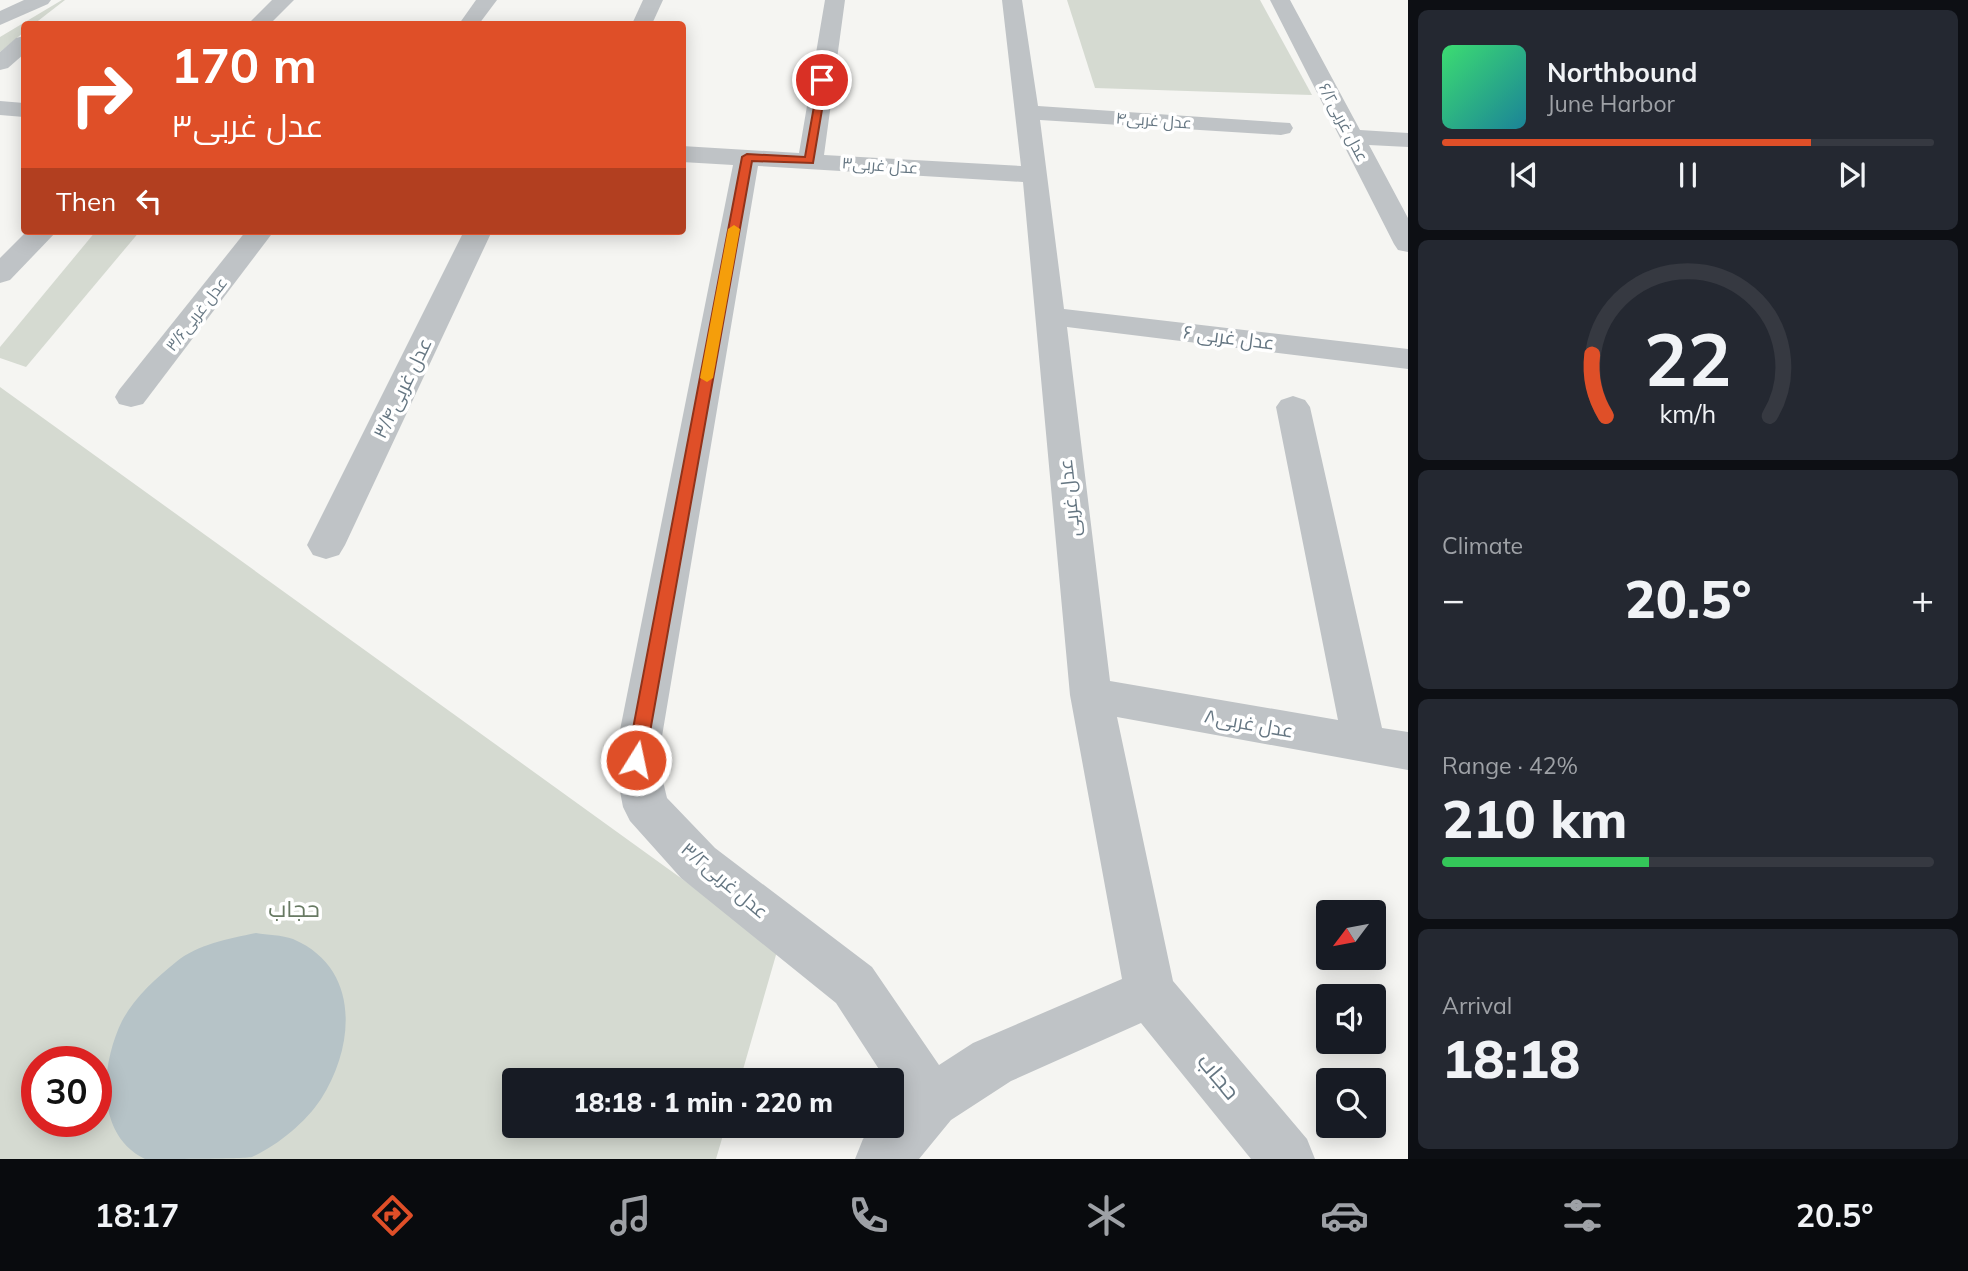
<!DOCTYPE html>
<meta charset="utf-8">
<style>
:root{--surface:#171b24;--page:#242831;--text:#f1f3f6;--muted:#9ea1a6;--line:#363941;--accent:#df4f28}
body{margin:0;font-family:Mulish,Cairo,sans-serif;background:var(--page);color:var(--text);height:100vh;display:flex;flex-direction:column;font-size:26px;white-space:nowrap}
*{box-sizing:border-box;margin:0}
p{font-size:23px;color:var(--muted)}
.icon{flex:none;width:38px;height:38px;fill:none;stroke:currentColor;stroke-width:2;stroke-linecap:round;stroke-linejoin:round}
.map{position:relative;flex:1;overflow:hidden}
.side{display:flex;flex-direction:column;gap:10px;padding:10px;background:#0d0f14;width:560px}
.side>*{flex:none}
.top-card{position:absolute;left:21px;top:21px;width:665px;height:214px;border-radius:7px;box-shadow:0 4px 18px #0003;background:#df4f28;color:#fff;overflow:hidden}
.needle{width:46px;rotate:238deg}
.fabs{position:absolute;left:1316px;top:900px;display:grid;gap:14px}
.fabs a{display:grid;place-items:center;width:70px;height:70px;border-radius:7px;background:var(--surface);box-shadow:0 4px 18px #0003;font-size:35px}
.speed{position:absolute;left:21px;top:1046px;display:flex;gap:14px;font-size:35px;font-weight:700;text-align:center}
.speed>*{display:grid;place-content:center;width:91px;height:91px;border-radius:50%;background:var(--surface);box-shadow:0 4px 18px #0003;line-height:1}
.speed .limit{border:10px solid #d22;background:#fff;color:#111}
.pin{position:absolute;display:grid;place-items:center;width:60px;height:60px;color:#fff;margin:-30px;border:4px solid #fff;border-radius:50%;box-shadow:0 2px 7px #0007}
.me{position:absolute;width:77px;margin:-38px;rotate:10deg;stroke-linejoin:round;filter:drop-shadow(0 0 5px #0008)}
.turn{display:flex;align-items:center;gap:24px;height:147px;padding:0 35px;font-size:32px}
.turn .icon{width:91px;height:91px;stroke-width:2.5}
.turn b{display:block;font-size:49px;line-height:60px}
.then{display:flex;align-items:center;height:66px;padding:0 35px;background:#0003;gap:14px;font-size:26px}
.big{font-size:52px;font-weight:800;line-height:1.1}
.side .widget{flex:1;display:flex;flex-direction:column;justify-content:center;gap:10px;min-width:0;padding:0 24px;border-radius:10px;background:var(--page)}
.side .dial{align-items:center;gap:0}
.dial svg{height:182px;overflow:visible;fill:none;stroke:var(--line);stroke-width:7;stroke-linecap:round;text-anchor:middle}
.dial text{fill:var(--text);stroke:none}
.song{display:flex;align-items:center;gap:21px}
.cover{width:84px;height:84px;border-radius:10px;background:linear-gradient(135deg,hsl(140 70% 55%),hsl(190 70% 35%))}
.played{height:7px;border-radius:4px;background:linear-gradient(90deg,var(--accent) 75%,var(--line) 75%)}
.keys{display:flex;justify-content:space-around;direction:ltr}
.heat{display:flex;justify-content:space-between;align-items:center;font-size:38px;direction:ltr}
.charge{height:10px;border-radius:5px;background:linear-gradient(90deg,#34c759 42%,var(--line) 0)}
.trip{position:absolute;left:502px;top:1068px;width:402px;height:70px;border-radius:7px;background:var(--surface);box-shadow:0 4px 18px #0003;font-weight:800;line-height:70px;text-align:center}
.menu{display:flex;height:112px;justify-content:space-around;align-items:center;background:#090b0e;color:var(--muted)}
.menu .icon{width:49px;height:49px}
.menu .on{color:var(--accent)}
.menu b{font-size:32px;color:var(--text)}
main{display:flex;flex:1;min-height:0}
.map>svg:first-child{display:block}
</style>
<main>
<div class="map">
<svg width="1408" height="1159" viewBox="0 0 1408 1159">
<rect width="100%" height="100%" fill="#f5f5f2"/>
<g fill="#d5dad1" fill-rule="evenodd">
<polygon points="62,0 65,0 34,24 24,24 24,32 0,52 0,37"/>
<polygon points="1067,0 1260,0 1312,95 1095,88"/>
<polygon points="96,231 140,231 26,367 0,358 0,347"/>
<path d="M0 387 778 948 740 1080H514V1125H726L716 1159H0ZM37 1062H96V1122H37Z"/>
</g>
<path fill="#b6c3c7" d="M256 933C267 935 282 935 293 939 361 968 355 1046 321 1099 305 1123 278 1145 252 1157 241 1159 164 1159 145 1159 94 1134 101 1064 122 1021 134 998 156 978 176 962 198 944 228 939 256 933Z"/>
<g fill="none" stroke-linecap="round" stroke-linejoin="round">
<g fill="#bfc3c6" fill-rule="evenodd">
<polygon points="24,0 51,0 48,4 0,25 0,11"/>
<polygon points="272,0 294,0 270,24 248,24"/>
<polygon points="476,0 497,0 479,24 459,24"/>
<polygon points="643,0 663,0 652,24 632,24"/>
<path d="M825 0H845L824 155 1021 166 1002 0H1022L1038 106 1290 123 1293 128 1290 133 1281 135 1040 120 1064 309 1408 349V369L1067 327 1110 681 1338 720 1276 407 1281 400 1293 396 1305 400 1310 407 1382 728 1408 732V770L1117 717 1173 981 1307 1139 1315 1159H1251L1141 1023 1011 1081 951 1120 919 1159H855L863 1139 875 1125H892V1105L898 1098 892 1089V1080H886L836 1003 681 878 630 821 623 807 614 760 733 165 682 162V146L799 153ZM758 166 1023 182 1070 695 1122 979 973 1043 939 1065 872 967 715 848 667 798 658 760Z"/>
<polygon points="1270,0 1290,0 1360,130 1408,133 1408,147 1369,145 1408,218 1408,252 1398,250 1394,244"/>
<polygon points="24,36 24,54 8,68 0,70 0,52 16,38"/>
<polygon points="0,101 24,103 24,117 0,115"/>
<polygon points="27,231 57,231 10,280 0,283 0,258"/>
<polygon points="246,231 274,231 143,404 131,407 119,404 115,397 119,390"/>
<polygon points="464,231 492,231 345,545 339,555 326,559 313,555 307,545"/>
</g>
</g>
<polygon fill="#df4f28" stroke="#91331a" stroke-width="2" points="819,78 827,80 813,163 752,161 645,760 643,766 636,768 630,766 627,760 742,157 747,154 805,157"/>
<polygon fill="#f59e0b" points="734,225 740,229 713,378 707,382 700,378 728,229"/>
<g text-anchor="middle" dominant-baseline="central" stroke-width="7" stroke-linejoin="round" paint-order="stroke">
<g font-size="16" fill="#657682" stroke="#fff">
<text transform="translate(1154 120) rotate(4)">عدل غربی۴</text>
<text transform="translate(1344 122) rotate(62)">۶/۲عدل غربی</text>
<text transform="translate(880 165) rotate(4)">عدل غربی۳</text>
<text transform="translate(196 314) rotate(-52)">عدل غربی۳/۶</text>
</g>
<g font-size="19" fill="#657682" stroke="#fff">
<text transform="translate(1229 337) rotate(7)">عدل غربی ۶</text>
<text transform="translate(402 388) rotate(-64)">عدل غربی۳/۴</text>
<text transform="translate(1069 498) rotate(-96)">عدل غربی</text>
<text transform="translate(1249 723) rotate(10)">عدل غربی۸</text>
<text transform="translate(725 880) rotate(40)">عدل غربی۳/۲</text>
</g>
<g font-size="23" fill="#687a63" stroke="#fff">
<text x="294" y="908">حجاب</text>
</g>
<g font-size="23" fill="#657682" stroke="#fff">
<text transform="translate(1219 1076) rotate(50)">حجاب</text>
</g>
</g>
</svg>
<div class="fabs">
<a><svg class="needle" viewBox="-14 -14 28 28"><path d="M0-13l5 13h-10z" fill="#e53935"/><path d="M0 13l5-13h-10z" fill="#9ea1a6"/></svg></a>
<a><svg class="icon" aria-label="sound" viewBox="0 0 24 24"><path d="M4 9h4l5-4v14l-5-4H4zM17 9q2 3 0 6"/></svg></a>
<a><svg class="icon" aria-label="search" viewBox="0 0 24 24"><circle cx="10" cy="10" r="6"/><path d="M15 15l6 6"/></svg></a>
</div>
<div class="speed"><div class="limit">30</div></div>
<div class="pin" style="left:822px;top:80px;background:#d93025"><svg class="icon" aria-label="arrive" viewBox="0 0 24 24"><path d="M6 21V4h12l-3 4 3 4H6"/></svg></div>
<svg class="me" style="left:636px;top:760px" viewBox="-20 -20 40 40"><circle r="17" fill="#df4f28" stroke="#fff" stroke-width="3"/><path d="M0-11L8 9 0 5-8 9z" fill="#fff"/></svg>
<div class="trip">18:18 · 1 min · 220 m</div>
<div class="top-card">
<div class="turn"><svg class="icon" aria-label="right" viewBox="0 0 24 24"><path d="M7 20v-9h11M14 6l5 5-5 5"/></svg><div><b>170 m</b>عدل غربی۳</div></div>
<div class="then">Then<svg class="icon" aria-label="left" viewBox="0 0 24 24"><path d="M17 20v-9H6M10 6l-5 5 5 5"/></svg></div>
</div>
</div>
<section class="side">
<div class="widget">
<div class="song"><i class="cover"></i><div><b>Northbound</b><p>June Harbor</p></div></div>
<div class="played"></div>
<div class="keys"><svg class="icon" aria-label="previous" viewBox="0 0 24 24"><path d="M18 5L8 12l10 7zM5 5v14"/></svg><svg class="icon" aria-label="pause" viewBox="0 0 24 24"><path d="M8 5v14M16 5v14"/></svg><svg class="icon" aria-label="next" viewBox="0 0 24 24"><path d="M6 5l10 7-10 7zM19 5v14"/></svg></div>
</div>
<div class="widget dial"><svg viewBox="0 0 100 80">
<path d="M14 69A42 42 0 1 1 86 69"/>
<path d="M14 69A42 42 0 0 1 8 42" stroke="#df4f28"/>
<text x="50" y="56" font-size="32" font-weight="700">22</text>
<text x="50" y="72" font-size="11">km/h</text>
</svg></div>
<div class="widget"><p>Climate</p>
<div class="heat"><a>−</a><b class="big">20.5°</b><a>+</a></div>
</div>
<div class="widget"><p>Range · 42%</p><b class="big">210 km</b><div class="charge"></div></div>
<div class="widget"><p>Arrival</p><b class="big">18:18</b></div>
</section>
</main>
<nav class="menu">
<b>18:17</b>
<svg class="icon on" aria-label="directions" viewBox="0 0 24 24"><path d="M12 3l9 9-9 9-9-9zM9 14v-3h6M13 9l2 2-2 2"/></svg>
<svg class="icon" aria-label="music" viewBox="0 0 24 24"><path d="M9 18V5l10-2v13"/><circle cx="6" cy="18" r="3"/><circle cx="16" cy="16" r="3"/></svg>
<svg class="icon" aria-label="phone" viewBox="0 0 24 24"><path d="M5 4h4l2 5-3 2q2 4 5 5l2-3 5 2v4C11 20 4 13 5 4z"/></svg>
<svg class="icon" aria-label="climate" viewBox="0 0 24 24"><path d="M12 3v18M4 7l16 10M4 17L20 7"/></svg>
<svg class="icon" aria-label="car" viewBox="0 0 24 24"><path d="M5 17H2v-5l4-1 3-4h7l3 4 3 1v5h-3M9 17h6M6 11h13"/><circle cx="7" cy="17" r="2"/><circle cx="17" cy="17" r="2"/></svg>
<svg class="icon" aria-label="filters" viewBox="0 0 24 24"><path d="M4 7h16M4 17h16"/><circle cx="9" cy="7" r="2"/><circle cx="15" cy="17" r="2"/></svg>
<b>20.5°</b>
</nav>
